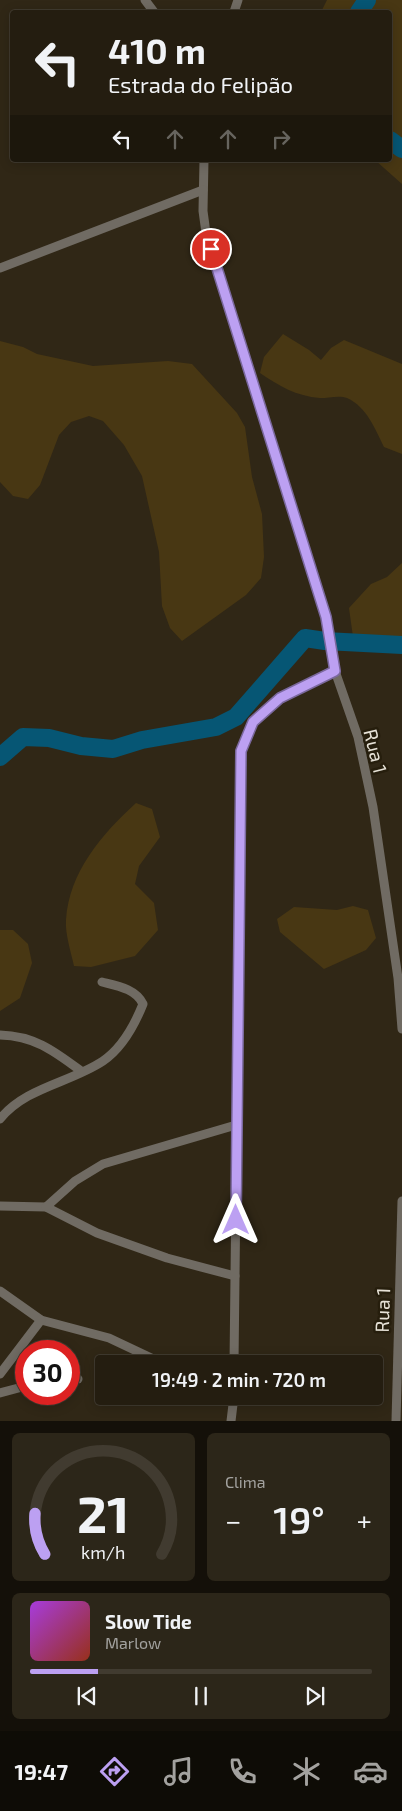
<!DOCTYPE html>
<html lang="pt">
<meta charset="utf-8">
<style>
:root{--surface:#241d10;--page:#2c2619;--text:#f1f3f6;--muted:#a3a29f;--line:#413b30;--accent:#bca0f2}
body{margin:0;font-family:"Exo 2",sans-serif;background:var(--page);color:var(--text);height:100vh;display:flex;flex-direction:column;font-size:19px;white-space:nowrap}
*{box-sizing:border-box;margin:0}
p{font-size:16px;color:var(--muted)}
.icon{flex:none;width:28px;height:28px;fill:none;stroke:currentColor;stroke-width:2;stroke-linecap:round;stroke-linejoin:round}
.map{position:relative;height:1421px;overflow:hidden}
.panel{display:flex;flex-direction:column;gap:12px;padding:12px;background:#141009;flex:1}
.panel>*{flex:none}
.banner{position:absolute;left:10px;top:10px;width:382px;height:152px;border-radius:5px;box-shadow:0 2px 12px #0003,0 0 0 1px var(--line);background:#241d10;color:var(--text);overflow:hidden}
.speed{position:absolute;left:15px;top:1340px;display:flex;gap:10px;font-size:25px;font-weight:700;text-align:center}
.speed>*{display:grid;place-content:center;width:65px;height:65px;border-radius:50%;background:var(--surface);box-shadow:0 2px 12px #0003,0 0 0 1px var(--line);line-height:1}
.speed .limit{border:8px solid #d22;background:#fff;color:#111}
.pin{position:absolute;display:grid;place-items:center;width:42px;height:42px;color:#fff;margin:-21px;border:2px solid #fff;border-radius:50%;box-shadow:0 1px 5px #0007}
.me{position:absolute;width:55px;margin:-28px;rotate:0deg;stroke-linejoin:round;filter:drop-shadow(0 0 4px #0008)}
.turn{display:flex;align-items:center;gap:18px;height:105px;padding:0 15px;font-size:22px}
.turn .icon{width:65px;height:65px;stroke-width:2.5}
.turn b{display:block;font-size:35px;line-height:42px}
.lanes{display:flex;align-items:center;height:48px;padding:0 15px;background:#0003;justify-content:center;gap:25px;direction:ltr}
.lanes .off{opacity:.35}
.big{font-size:38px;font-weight:600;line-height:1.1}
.panel .tile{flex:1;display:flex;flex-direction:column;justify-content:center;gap:8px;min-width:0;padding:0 18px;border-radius:8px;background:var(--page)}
.panel .dial{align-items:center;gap:0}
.dial svg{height:130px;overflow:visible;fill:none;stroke:var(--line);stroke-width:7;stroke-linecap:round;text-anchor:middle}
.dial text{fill:var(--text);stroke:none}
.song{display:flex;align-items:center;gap:15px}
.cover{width:60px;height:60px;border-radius:8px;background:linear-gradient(135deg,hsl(280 70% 55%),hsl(10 70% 35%))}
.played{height:5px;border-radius:2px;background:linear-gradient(90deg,var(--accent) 20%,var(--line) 20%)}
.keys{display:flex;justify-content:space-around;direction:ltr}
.heat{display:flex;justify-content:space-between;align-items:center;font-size:28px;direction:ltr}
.panel .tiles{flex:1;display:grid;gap:12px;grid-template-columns:1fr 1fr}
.tile:last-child{grid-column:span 2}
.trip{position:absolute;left:95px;top:1355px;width:288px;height:50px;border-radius:5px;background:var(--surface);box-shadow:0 2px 12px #0003,0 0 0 1px var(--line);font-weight:600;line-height:50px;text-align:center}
.dock{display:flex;height:80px;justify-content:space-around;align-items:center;background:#0e0c06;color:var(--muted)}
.dock .icon{width:35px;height:35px}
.dock .on{color:var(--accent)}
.dock b{font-size:22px;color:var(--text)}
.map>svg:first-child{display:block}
</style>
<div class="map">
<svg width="402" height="1421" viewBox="0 0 402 1421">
<rect width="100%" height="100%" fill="#302716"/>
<g fill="#483713">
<polygon points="327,0 402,0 402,184 375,160 390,160 390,12 321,12"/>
<path d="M283 334 309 350 321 360 331 348 344 340 402 364V454L384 447C375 429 367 407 347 398 340 395 328 398 320 398 296 396 279 386 260 373L264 357Z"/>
<polygon points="0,341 23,347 37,354 93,366 168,361 192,364 237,413 245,427 252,477 262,514 264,557 261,578 246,595 182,641 170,628 162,606 159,552 142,476 124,445 103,421 89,416 71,422 59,435 40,485 28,499 13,496 0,482"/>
<path d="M402 563V642C383 635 371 633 354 644L349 608 371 584 387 577Z"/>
<path d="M136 803 152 809 160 837 139 866 135 884 154 903 158 930 135 956 91 967 74 966C71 952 65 934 66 920 69 872 102 834 136 803Z"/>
<polygon points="353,906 368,910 376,938 366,950 324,969 280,932 277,919 294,907 337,910"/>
<polygon points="0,930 13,930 28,944 32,963 20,998 0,1011"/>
</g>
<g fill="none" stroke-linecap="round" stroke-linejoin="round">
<g stroke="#065674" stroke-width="18">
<polyline points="359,12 367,0"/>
<polyline points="390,140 402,149"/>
<polyline points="0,757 23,737 49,738 81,746 113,749 142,740 216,727 236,717 305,638 325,641 402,645"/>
</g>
<g stroke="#706b63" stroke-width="9">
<polyline points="145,0 154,12"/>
<polyline points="234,12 238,0"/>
<polyline points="204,160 203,211 206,233 326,617 335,671 358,737 373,807 398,978 402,1029"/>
<polyline points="0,268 203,190"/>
<path d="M0 1035C35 1036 54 1051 81 1071"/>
<path d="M0 1119C26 1087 70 1083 103 1061 122 1048 135 1024 143 1004 136 989 118 986 102 982"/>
<polyline points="0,1206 46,1207 97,1233 167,1258 235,1276"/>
<polyline points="46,1207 75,1181 103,1164 236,1125"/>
<polyline points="0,1291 41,1320 109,1338 164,1364"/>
<polyline points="234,1364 241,751 253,722 280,698 335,671"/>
<polyline points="0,1374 41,1320"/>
<polyline points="69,1379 78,1379"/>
<polyline points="0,1393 26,1386"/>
<polyline points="231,1421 234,1396"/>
<polyline points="396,1421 402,1201"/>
</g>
</g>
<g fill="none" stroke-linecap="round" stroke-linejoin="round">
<defs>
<polyline id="route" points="211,249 326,617 335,671 280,698 253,722 241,751 236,1220"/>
</defs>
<use href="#route" stroke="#7a689d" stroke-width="12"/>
<use href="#route" stroke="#bca0f2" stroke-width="9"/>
</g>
<g text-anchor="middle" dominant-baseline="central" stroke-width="5" stroke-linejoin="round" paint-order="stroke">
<g font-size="19" fill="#e7e2d7" stroke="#261e0d">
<text transform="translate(376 751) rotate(76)">Rua 1</text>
<text transform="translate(382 1310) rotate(-88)">Rua 1</text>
</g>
</g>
</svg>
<div class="speed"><div class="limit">30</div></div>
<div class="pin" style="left:211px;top:249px;background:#d93025"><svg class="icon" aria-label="arrive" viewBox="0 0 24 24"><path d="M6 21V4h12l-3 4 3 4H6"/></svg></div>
<svg class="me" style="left:236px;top:1220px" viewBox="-20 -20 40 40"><path d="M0-17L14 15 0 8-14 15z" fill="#bca0f2" stroke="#fff" stroke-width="4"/></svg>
<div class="trip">19:49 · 2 min · 720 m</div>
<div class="banner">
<div class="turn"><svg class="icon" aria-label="left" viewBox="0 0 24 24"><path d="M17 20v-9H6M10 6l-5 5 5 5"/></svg><div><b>410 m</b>Estrada do Felipão</div></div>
<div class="lanes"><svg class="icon" aria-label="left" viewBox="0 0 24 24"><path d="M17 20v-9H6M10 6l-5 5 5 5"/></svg><svg class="icon off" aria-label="ahead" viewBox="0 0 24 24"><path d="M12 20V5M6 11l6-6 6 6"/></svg><svg class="icon off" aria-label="ahead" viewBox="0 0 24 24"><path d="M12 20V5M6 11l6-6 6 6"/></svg><svg class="icon off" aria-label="right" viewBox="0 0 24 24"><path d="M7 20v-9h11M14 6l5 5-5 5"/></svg></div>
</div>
</div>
<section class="panel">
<div class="tiles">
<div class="tile dial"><svg viewBox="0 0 100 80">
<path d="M14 69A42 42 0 1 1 86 69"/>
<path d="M14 69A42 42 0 0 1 8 44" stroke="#bca0f2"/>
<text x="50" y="56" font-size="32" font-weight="700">21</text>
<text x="50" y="72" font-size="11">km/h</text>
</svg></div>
<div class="tile"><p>Clima</p>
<div class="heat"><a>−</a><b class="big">19°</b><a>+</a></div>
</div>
<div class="tile">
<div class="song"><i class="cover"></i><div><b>Slow Tide</b><p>Marlow</p></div></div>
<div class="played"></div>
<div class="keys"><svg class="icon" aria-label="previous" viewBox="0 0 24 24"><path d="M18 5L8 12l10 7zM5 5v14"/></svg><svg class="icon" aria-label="pause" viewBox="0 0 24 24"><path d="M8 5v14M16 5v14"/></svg><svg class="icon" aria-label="next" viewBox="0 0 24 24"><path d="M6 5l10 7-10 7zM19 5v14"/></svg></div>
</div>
</div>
</section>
<nav class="dock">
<b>19:47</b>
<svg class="icon on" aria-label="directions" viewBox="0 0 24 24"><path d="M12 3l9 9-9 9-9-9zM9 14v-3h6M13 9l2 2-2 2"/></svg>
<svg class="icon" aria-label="music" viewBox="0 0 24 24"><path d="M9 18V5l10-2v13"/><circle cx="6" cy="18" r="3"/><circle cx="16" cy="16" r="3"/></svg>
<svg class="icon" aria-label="phone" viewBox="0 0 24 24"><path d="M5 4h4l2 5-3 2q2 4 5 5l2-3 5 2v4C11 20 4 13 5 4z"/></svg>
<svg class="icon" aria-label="climate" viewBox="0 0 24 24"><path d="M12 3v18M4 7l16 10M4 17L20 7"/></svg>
<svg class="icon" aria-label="car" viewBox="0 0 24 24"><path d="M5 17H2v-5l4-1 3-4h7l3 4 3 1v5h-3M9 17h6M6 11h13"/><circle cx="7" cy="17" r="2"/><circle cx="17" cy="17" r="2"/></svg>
</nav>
